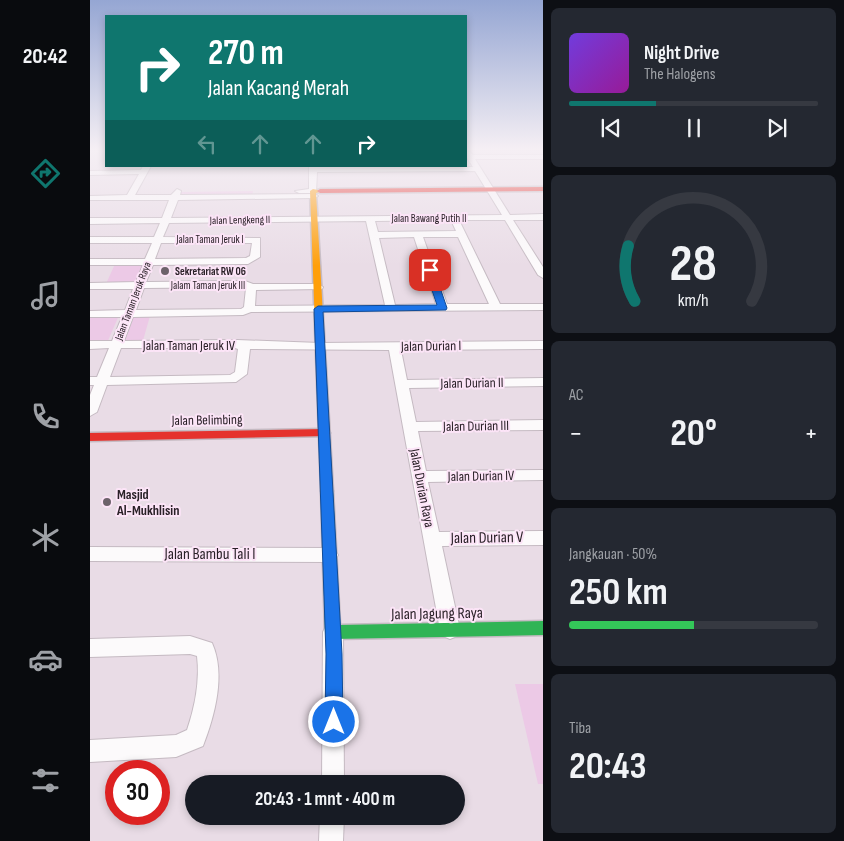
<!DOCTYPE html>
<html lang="id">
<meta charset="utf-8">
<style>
:root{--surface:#171b24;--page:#242831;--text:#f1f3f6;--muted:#9ea1a6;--line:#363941;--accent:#0f766e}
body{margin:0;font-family:"Sofia Sans Condensed",sans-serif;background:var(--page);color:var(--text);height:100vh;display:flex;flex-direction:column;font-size:19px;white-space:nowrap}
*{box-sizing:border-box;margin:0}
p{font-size:16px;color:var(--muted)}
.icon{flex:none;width:28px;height:28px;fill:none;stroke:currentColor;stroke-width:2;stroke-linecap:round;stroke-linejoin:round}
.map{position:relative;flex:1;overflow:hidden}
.drawer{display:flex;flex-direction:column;gap:8px;padding:8px;background:#0d0f14;width:301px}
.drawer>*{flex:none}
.banner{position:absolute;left:15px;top:15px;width:362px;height:152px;border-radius:0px;box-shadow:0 2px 8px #0003;background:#0f766e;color:#fff;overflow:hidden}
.speed{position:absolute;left:15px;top:760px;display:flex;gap:10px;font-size:25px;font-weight:700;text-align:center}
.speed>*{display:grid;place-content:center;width:65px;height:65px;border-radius:50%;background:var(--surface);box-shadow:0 2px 8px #0003;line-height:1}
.speed .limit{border:8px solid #d22;background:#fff;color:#111}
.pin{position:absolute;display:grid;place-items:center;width:42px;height:42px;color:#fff;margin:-21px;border-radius:10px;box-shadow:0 2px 8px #0006}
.me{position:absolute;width:55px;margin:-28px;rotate:0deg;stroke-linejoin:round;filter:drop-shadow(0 0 4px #0008)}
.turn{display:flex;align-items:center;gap:18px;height:105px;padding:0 20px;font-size:22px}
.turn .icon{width:65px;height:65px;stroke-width:2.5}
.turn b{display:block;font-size:35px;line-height:42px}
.lanes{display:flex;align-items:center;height:48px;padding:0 20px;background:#0003;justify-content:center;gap:25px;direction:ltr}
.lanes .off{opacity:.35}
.big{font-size:38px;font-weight:700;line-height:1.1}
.drawer .tile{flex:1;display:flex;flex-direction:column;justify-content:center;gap:8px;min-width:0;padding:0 18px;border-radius:8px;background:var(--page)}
.drawer .dial{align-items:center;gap:0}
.dial svg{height:130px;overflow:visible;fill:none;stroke:var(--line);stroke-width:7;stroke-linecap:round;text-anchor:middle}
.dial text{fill:var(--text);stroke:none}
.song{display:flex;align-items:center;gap:15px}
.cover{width:60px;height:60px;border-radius:8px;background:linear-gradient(135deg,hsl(260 70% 55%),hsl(300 70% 35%))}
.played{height:5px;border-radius:2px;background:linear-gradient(90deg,var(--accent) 35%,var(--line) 35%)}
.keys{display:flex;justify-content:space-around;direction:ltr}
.heat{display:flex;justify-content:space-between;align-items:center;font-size:28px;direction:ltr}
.charge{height:8px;border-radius:4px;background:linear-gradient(90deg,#34c759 50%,var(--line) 0)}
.trip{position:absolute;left:95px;top:775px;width:280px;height:50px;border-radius:25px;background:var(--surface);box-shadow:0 2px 8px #0003;font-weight:700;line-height:50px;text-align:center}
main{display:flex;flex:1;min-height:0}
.menu{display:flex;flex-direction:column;width:90px;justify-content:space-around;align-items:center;background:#090b0e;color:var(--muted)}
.menu .icon{width:35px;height:35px}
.menu .current{color:var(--accent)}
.menu b{font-size:22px;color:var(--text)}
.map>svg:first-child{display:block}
</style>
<main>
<nav class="menu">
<b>20:42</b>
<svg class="icon current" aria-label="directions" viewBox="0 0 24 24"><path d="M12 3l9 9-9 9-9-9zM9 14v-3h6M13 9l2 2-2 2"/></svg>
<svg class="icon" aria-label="music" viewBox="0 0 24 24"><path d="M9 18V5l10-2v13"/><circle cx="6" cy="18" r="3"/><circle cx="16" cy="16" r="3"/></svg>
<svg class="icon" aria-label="phone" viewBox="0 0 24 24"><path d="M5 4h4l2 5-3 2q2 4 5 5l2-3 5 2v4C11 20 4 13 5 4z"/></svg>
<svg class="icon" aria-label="climate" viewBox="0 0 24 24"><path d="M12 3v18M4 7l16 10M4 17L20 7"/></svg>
<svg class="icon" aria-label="car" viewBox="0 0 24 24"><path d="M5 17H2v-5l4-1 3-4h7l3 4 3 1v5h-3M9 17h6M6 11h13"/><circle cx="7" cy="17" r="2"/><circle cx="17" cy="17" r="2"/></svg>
<svg class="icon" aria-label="filters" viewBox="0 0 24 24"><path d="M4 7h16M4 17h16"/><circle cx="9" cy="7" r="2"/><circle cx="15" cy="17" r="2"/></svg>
</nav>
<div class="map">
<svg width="453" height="841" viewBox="0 0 453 841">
<rect width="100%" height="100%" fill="#e9dce6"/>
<g fill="#ecc9e6">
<polygon points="163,191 162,196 88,196 90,192"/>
<polygon points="54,263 45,285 15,286 25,264"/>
<polygon points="2,313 30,313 17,343 0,343 0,318"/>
<polygon points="60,316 52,344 31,344 40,317"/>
<polygon points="425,684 453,684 453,784 448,784"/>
</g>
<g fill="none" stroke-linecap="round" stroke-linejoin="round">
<defs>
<g id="street">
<path d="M376 148 383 155H453V159H385L420 215 453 214V220H423L453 267V278L448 275 415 220H369L410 304H453V310L161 312 153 315 43 317 34 341 147 340 230 343 453 341V349L311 350 317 380 453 378V386L319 388 326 422 453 420V430L328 431 336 471 453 470V480L338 482 349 532 453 531V545L352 546 370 630 367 636 360 639 353 636 350 630 299 350 160 349 157 374 146 382 17 385 7 412 0 416V395L4 385H0V377H7L19 348 0 349V341H22L32 317H0V311L35 310 43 289H0V283L46 282 53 265H0V259H55L62 243H0V237H64L70 223 0 224V218H72L79 200H0V196L37 195 49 174 0 175V171L51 170 53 166H61L45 195H81L87 189 91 191 90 195 224 194 228 196 224 198 88 200 81 218 412 215 385 171 227 172 226 193H209L205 191 219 189V166L383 167 376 156ZM361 220 366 231 288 232 285 221ZM276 221 295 305 165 306 166 290 232 289 233 287 228 284H163L155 281 56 282 63 265 158 264 170 257V238L73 237 79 223ZM324 237 346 304 305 305 289 238ZM333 237H368L399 304H357ZM71 243H162L160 256 156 258 65 259ZM153 287 156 288 154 307 151 309 46 310 54 288ZM31 348H145L148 349 145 372 140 375 20 377Z"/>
<polygon points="0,547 239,548 245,550 248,555 245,560 239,562 0,561"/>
<polygon points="243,623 250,626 253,632 254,784 232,784 233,632 236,626"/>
<path d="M100 636 122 643C136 674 125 715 113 746L86 757 0 762V740L86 735 97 730C105 707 110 680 107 656L100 654 0 657V639Z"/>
<polygon points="230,816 254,816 253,841 229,841"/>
</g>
<polygon id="fast" points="237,486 241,488 243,491 250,625 453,621 453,635 243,639 237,637 235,632 231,491 233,488"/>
<polygon id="slow" points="223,189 233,191 226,193 243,491 241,494 233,494 231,491 220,191"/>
<g id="jam">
<polygon points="453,187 453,191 230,193 227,191 230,189"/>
<polygon points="234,429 240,433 238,436 0,441 0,433"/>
</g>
</defs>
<use href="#street" stroke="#c5bac2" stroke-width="2"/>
<use href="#fast" stroke="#c5bac2" stroke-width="3"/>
<use href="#slow" stroke="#c5bac2" stroke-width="3"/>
<use href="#jam" stroke="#c5bac2" stroke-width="3"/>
<use href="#street" fill="#fcfafb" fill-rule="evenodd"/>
<use href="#fast" fill="#30b455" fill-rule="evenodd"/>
<use href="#slow" fill="#ff9f0a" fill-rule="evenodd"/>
<use href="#jam" fill="#e5322d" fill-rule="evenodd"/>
</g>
<linearGradient id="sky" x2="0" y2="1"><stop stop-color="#95a6d3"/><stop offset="0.56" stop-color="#f5eff4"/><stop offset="1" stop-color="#f5eff4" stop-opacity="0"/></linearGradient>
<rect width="453" height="266" fill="url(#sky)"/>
<polygon fill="#1a73e8" stroke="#114b97" points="340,267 344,270 357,308 356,310 233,312 252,654 253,722 250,729 244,731 238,729 235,722 236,654 224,309 228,306 347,305 335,270"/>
<g fill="#6c626a" stroke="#fce4f7" stroke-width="2">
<circle cx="75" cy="271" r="5"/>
<circle cx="17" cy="502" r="5"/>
</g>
<g text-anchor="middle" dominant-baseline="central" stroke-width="4" stroke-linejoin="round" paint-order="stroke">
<g font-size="11" fill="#292027" stroke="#fce4f7">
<text x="339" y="218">Jalan Bawang Putih II</text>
<text transform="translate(150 220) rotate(-1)">Jalan Lengkeng II</text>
<text x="120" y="239">Jalan Taman Jeruk I</text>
<text x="118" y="285">Jalam Taman Jeruk III</text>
<text transform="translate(43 301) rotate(-69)">Jalan Taman Jeruk Raya</text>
</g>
<g font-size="11" font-weight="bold" fill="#292027" stroke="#fce4f7" text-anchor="start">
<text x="85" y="271">Sekretariat RW 06</text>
</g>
<g font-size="14" fill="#292027" stroke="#fce4f7">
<text x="99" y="345">Jalan Taman Jeruk IV</text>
<text transform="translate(341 346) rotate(-1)">Jalan Durian I</text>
<text transform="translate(382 383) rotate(-1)">Jalan Durian II</text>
<text transform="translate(117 420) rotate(-1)">Jalan Belimbing</text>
<text transform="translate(386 426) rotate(-1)">Jalan Durian III</text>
<text transform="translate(391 476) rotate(-1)">Jalan Durian IV</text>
<text transform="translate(332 488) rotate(79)">Jalan Durian Raya</text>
</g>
<g font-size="14" font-weight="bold" fill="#292027" stroke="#fce4f7" text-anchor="start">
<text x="27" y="494">Masjid<tspan x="27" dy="16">Al-Mukhlisin</tspan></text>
</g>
<g font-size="16" fill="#292027" stroke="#fce4f7">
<text transform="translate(397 538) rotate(-1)">Jalan Durian V</text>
<text x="120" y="554">Jalan Bambu Tali I</text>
<text transform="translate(347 614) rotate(-1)">Jalan Jagung Raya</text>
</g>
</g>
</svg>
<div class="speed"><div class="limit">30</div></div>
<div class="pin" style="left:340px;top:270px;background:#d93025"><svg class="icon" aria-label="arrive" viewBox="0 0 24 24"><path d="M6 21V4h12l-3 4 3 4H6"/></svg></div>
<svg class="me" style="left:244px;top:722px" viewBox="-20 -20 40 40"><circle r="17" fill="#1a73e8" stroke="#fff" stroke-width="3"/><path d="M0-11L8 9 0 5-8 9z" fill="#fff"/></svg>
<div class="trip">20:43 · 1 mnt · 400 m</div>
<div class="banner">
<div class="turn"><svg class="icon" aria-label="right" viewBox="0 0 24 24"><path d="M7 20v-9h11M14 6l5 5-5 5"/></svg><div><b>270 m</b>Jalan Kacang Merah</div></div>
<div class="lanes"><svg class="icon off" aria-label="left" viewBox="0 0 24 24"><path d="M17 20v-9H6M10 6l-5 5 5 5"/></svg><svg class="icon off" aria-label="ahead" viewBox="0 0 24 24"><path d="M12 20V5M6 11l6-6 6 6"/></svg><svg class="icon off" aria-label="ahead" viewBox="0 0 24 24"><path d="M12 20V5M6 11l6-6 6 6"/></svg><svg class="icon" aria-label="right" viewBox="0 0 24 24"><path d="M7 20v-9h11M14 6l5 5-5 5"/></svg></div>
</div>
</div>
<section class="drawer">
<div class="tile">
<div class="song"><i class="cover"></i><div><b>Night Drive</b><p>The Halogens</p></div></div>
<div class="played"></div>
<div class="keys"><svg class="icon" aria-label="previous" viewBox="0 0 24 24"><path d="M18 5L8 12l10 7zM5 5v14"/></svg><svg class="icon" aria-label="pause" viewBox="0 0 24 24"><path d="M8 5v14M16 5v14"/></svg><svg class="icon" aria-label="next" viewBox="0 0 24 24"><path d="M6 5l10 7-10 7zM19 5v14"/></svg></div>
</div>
<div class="tile dial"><svg viewBox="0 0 100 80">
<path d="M14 69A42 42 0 1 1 86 69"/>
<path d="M14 69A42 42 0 0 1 10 35" stroke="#0f766e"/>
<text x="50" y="56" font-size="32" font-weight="700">28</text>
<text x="50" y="72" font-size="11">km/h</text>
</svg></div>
<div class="tile"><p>AC</p>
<div class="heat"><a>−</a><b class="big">20°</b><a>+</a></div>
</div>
<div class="tile"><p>Jangkauan · 50%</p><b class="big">250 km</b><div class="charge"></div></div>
<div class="tile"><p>Tiba</p><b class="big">20:43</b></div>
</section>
</main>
